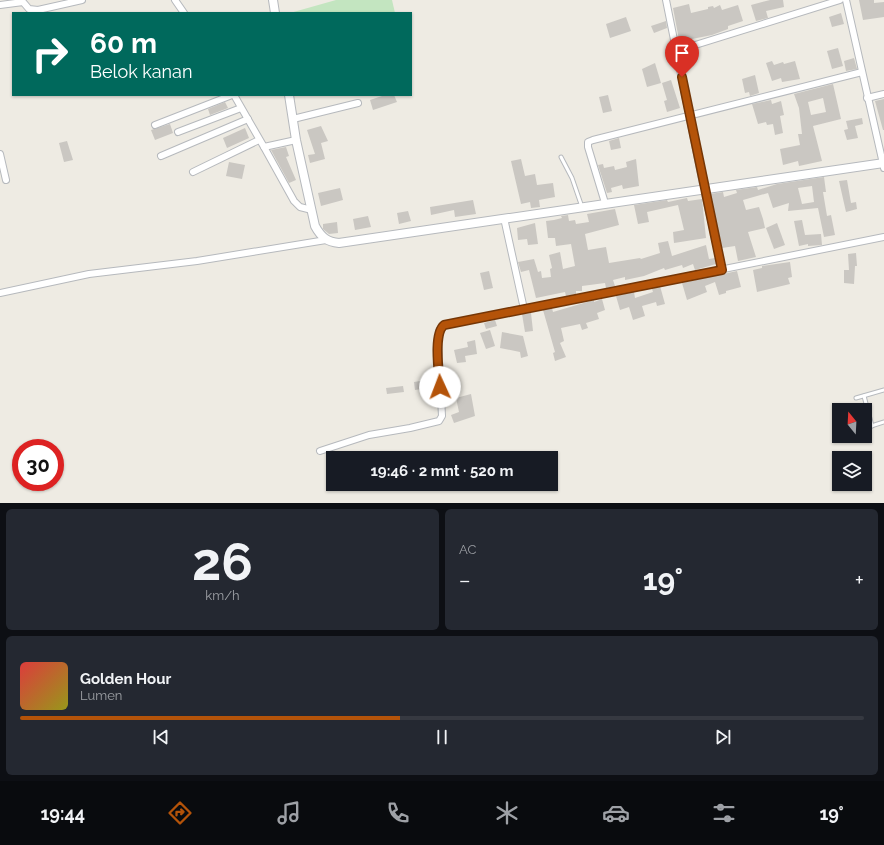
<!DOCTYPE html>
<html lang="id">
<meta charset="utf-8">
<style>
:root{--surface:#171b24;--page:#242831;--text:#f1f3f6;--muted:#9ea1a6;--line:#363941;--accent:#b45309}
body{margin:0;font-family:Raleway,sans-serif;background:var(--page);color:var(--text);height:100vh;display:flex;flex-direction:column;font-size:15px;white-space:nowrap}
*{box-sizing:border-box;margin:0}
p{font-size:13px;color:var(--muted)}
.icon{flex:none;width:22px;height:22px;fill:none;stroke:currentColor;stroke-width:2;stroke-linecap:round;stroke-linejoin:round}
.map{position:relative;height:503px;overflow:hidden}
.details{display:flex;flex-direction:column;gap:6px;padding:6px;background:#0d0f14;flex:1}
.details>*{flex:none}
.banner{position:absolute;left:12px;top:12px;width:400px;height:84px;border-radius:0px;box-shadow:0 1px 3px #0004;background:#00695c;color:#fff;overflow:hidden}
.needle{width:26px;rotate:342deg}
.fabs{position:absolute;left:832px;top:403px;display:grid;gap:8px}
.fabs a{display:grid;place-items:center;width:40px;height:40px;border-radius:0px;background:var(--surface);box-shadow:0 1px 3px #0004;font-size:20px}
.speed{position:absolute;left:12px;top:439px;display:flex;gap:8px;font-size:20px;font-weight:700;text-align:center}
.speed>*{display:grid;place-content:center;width:52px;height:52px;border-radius:50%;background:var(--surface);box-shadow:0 1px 3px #0004;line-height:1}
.speed .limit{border:6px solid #d22;background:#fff;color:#111}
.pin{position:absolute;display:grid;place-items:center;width:34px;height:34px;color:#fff;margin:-41px -17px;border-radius:50% 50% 50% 0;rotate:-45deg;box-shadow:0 0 4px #0007}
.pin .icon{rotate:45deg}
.me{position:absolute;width:44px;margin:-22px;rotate:358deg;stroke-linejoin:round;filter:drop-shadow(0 0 3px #0008)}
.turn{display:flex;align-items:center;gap:14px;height:84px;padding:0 12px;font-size:18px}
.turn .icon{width:52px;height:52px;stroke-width:2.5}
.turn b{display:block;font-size:28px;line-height:34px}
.big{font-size:30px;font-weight:700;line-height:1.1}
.details .card{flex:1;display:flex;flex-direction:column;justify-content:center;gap:6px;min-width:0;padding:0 14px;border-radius:6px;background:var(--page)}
.details .dial{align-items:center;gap:0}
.dial b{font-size:52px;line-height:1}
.song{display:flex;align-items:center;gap:12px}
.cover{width:48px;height:48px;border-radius:6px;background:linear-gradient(135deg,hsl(0 70% 55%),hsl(60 70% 35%))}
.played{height:4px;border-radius:2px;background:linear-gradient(90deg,var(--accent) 45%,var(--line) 45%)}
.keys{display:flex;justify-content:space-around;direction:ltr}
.heat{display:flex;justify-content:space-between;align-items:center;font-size:22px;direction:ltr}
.details .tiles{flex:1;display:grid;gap:6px;grid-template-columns:1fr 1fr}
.card:last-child{grid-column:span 2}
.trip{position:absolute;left:326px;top:451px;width:232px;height:40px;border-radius:0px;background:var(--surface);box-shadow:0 1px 3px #0004;font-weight:700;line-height:40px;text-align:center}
.tabs{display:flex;height:64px;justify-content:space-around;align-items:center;background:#090b0e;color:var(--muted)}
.tabs .icon{width:28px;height:28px}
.tabs .selected{color:var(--accent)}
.tabs b{font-size:18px;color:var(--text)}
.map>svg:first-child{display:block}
</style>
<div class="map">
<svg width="884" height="503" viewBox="0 0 884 503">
<rect width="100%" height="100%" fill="#eeebe3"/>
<polygon fill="#c3e5c0" points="336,0 392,0 395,13 290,13"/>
<g fill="#cac7c2" fill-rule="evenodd">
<polygon points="770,0 783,0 784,7 766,11 768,18 756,21 751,5"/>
<polygon points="859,0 874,0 874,3 884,2 884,17 863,20"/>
<polygon points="689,4 691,13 708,9 708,7 713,6 714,8 720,5 722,10 738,5 743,21 728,26 728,29 712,35 692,39 692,41 680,45 673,8"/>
<polygon points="841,13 844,24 832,27 829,17"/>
<polygon points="626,17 631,31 610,38 606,24"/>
<polygon points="666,21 667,28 654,33 651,26"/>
<polygon points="838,48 843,66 832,69 827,51"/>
<polygon points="854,58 857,69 846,71 844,61"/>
<polygon points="772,61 774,65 783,62 784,64 795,61 800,79 782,82 781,78 772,81 766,63"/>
<polygon points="655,63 661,83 647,87 642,69"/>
<polygon points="755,75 759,93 750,96 749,92 745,93 742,79"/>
<polygon points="671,80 680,108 667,112 664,101 667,100 662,83"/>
<path d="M833 84 841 119 813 126 822 161 799 166 798 161 783 165 780 149 800 145 798 134H802L799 108 794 94ZM823 98 826 112 811 115 808 102Z"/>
<polygon points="385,95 394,95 397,102 373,110 370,100"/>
<polygon points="608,95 612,111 603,113 599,97"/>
<polygon points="884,99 884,130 883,130 875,101"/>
<polygon points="771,100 772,104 781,101 784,115 780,116 783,133 775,135 773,124 767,125 766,122 758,124 752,104"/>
<polygon points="225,102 228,108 210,115 208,109"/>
<polygon points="862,118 863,124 855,126 858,138 847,140 844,130 848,129 846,121"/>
<polygon points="170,124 173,133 155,140 151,130"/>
<polygon points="321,126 328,141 321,143 325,159 310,163 308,155 315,154 307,130"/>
<polygon points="245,128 249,138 227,148 223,138"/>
<polygon points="619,138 621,148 611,150 609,141"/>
<polygon points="67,141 73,160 64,162 59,143"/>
<polygon points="286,147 289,156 286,157 296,180 289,183 271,150"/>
<polygon points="521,159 525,176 535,174 537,185 553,183 555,197 539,200 540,207 531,208 530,202 521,204 511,161"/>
<polygon points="636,159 639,186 623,189 622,185 611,188 612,192 607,193 598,165 603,164 604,168 614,166 615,170 627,167 626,162"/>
<polygon points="229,162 245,165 242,179 226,176"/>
<path d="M824 177 826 192H823L827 216 831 215 835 235 824 237 818 208 788 211 789 203 773 208 768 193 743 200 746 210 759 207 763 219 765 228 748 232 756 257 738 261 735 246 722 248 710 194 723 192 724 197 737 193 736 190 757 187 758 190 777 184ZM812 186 814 202 802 204 798 188Z"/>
<polygon points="847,180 851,203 856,202 857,209 846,212 839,181"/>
<polygon points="340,188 343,200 321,206 318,193"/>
<polygon points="687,198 688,201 702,199 706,238 674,243 673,232 684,230 678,205 647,212 649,222 638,224 634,205 667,200 668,202"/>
<polygon points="473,200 476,214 455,217 454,210 431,215 430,207"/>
<polygon points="615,209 619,225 585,234 588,250 606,247 609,263 640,258 641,259 660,253 658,243 668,241 672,256 706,245 709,259 715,258 716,264 695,270 693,264 683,268 682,265 665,270 664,268 644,276 625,280 625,277 613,280 615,286 606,288 605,283 582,286 582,291 576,291 576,294 566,296 565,292 536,298 529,270 521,272 518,262 534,259 538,272 541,271 542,278 551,277 550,269 552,268 549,255 560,252 563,269 575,266 571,244 556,246 555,238 548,238 546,221 554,220 562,218 561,216 568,215 569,221 575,220 576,224 589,222 587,214"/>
<polygon points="408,211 411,221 399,224 397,213"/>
<polygon points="368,216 371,227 355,230 353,219"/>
<polygon points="802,220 805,235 821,234 822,245 808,246 808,244 799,246 794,221"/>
<polygon points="337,222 338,233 329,234 323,229 323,224"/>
<polygon points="535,223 538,244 528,245 527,239 518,240 517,228"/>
<polygon points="777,223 785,245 774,249 766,228"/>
<polygon points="856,253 857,266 855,266 854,284 844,283 844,270 849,270 848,254"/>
<polygon points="790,262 792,277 788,278 790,284 757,292 753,270 762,268 762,266"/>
<polygon points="489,271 493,288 484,290 480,273"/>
<polygon points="737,271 741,287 726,291 726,293 719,295 715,282 705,286 707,292 687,300 682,283"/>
<polygon points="660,286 665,304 657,306 656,302 642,306 645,316 633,320 629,307 620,310 616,296 634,292 635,298 653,292 652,289"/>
<polygon points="602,299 605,310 597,313 599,319 586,323 588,328 582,330 580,324 561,328 564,341 560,343 566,357 555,361 553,353 555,352 543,310 552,308 553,312 594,300 594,302"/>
<polygon points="531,313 533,331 525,332 522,314"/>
<polygon points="495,320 497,326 486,329 484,323"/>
<polygon points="490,330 495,346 486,349 480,333"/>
<polygon points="502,332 523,336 528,356 521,358 520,352 500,348"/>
<polygon points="475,340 477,354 465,356 466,362 457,363 454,350 468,347 467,342"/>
<polygon points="433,379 434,387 415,390 414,382"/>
<polygon points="403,386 404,392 387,394 386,388"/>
<polygon points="471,394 475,416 454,423 451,415 459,412 456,398"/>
</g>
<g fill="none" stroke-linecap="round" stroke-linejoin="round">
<defs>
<g id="service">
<polyline points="561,157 572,178 582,207"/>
<polyline points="864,396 872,426"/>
<polyline points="856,398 884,390"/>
<polyline points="865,428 884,422"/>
</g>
<g id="minor">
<polyline points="175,0 184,13"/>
<polyline points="666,0 704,189 722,270"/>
<polyline points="846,0 884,168"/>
<polyline points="0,5 23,2 29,9 38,10 82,0"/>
<polyline points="676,51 840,0"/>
<polyline points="234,95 264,147 296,140"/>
<polyline points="867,98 884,94"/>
<polyline points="293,119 358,103"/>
<polyline points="155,125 232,95"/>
<polyline points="178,132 241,108"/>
<polyline points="264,147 294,201 300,207 312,210"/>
<polyline points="0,154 6,180"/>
<polyline points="161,156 248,119"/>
<polyline points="193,172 259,140"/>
<polyline points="605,203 588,147 588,142 593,140 862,72"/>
<polyline points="504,218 524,309"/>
<polyline points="0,293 89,274 197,261 326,240"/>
<polyline points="320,451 369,435 410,428 439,421 442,416 438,343 439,331 444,325 884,237"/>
</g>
<g id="tertiary">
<polyline points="273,0 275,13"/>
<path d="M289 95 296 140 315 226C321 237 327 242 339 243L884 163"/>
</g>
</defs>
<use href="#service" stroke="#b6b9bd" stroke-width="5"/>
<use href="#minor" stroke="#b6b9bd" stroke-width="8"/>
<use href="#tertiary" stroke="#b6b9bd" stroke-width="10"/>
<use href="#service" stroke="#fff" stroke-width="3"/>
<use href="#minor" stroke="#fff" stroke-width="6"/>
<use href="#tertiary" stroke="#fff" stroke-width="8"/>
</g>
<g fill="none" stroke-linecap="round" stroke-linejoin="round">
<defs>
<path id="route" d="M440 387C439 373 433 334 444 325L722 270 682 77"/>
</defs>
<use href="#route" stroke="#753606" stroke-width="10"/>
<use href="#route" stroke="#b45309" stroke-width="7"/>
</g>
</svg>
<div class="fabs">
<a><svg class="needle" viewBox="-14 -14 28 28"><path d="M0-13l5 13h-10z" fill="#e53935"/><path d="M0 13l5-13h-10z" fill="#9ea1a6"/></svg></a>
<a><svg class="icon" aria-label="layers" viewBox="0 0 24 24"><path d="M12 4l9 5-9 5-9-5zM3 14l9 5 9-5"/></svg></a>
</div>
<div class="speed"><div class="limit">30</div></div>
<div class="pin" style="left:682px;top:77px;background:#d93025"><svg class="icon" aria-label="arrive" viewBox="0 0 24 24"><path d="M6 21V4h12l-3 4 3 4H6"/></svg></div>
<svg class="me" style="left:440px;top:387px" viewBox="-20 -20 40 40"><circle r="19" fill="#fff"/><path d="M0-13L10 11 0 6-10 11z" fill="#b45309"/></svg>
<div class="trip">19:46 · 2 mnt · 520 m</div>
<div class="banner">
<div class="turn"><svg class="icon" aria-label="right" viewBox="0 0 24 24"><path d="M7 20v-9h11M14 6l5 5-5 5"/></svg><div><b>60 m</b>Belok kanan</div></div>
</div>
</div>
<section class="details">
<div class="tiles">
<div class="card dial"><b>26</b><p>km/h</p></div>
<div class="card"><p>AC</p>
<div class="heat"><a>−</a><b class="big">19°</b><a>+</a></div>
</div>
<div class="card">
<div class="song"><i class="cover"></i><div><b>Golden Hour</b><p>Lumen</p></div></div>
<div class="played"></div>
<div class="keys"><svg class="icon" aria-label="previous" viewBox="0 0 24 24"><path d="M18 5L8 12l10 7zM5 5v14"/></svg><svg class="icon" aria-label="pause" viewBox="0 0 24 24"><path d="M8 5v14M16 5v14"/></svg><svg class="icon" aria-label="next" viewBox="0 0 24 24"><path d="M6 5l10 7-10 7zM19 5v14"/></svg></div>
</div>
</div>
</section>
<nav class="tabs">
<b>19:44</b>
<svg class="icon selected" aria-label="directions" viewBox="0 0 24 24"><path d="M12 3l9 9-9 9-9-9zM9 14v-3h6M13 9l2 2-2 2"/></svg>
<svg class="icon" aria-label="music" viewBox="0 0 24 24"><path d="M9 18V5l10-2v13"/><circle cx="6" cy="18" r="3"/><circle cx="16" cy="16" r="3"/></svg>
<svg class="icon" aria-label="phone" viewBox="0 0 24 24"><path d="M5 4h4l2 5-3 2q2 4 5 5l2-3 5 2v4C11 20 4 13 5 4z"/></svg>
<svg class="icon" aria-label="climate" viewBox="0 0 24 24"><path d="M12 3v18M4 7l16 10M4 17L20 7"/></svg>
<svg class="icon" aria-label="car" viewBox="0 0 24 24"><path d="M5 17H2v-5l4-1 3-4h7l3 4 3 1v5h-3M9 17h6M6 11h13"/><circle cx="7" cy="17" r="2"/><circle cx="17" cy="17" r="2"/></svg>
<svg class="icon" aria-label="filters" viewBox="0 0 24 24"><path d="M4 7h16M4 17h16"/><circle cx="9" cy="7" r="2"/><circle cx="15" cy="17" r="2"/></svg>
<b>19°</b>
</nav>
